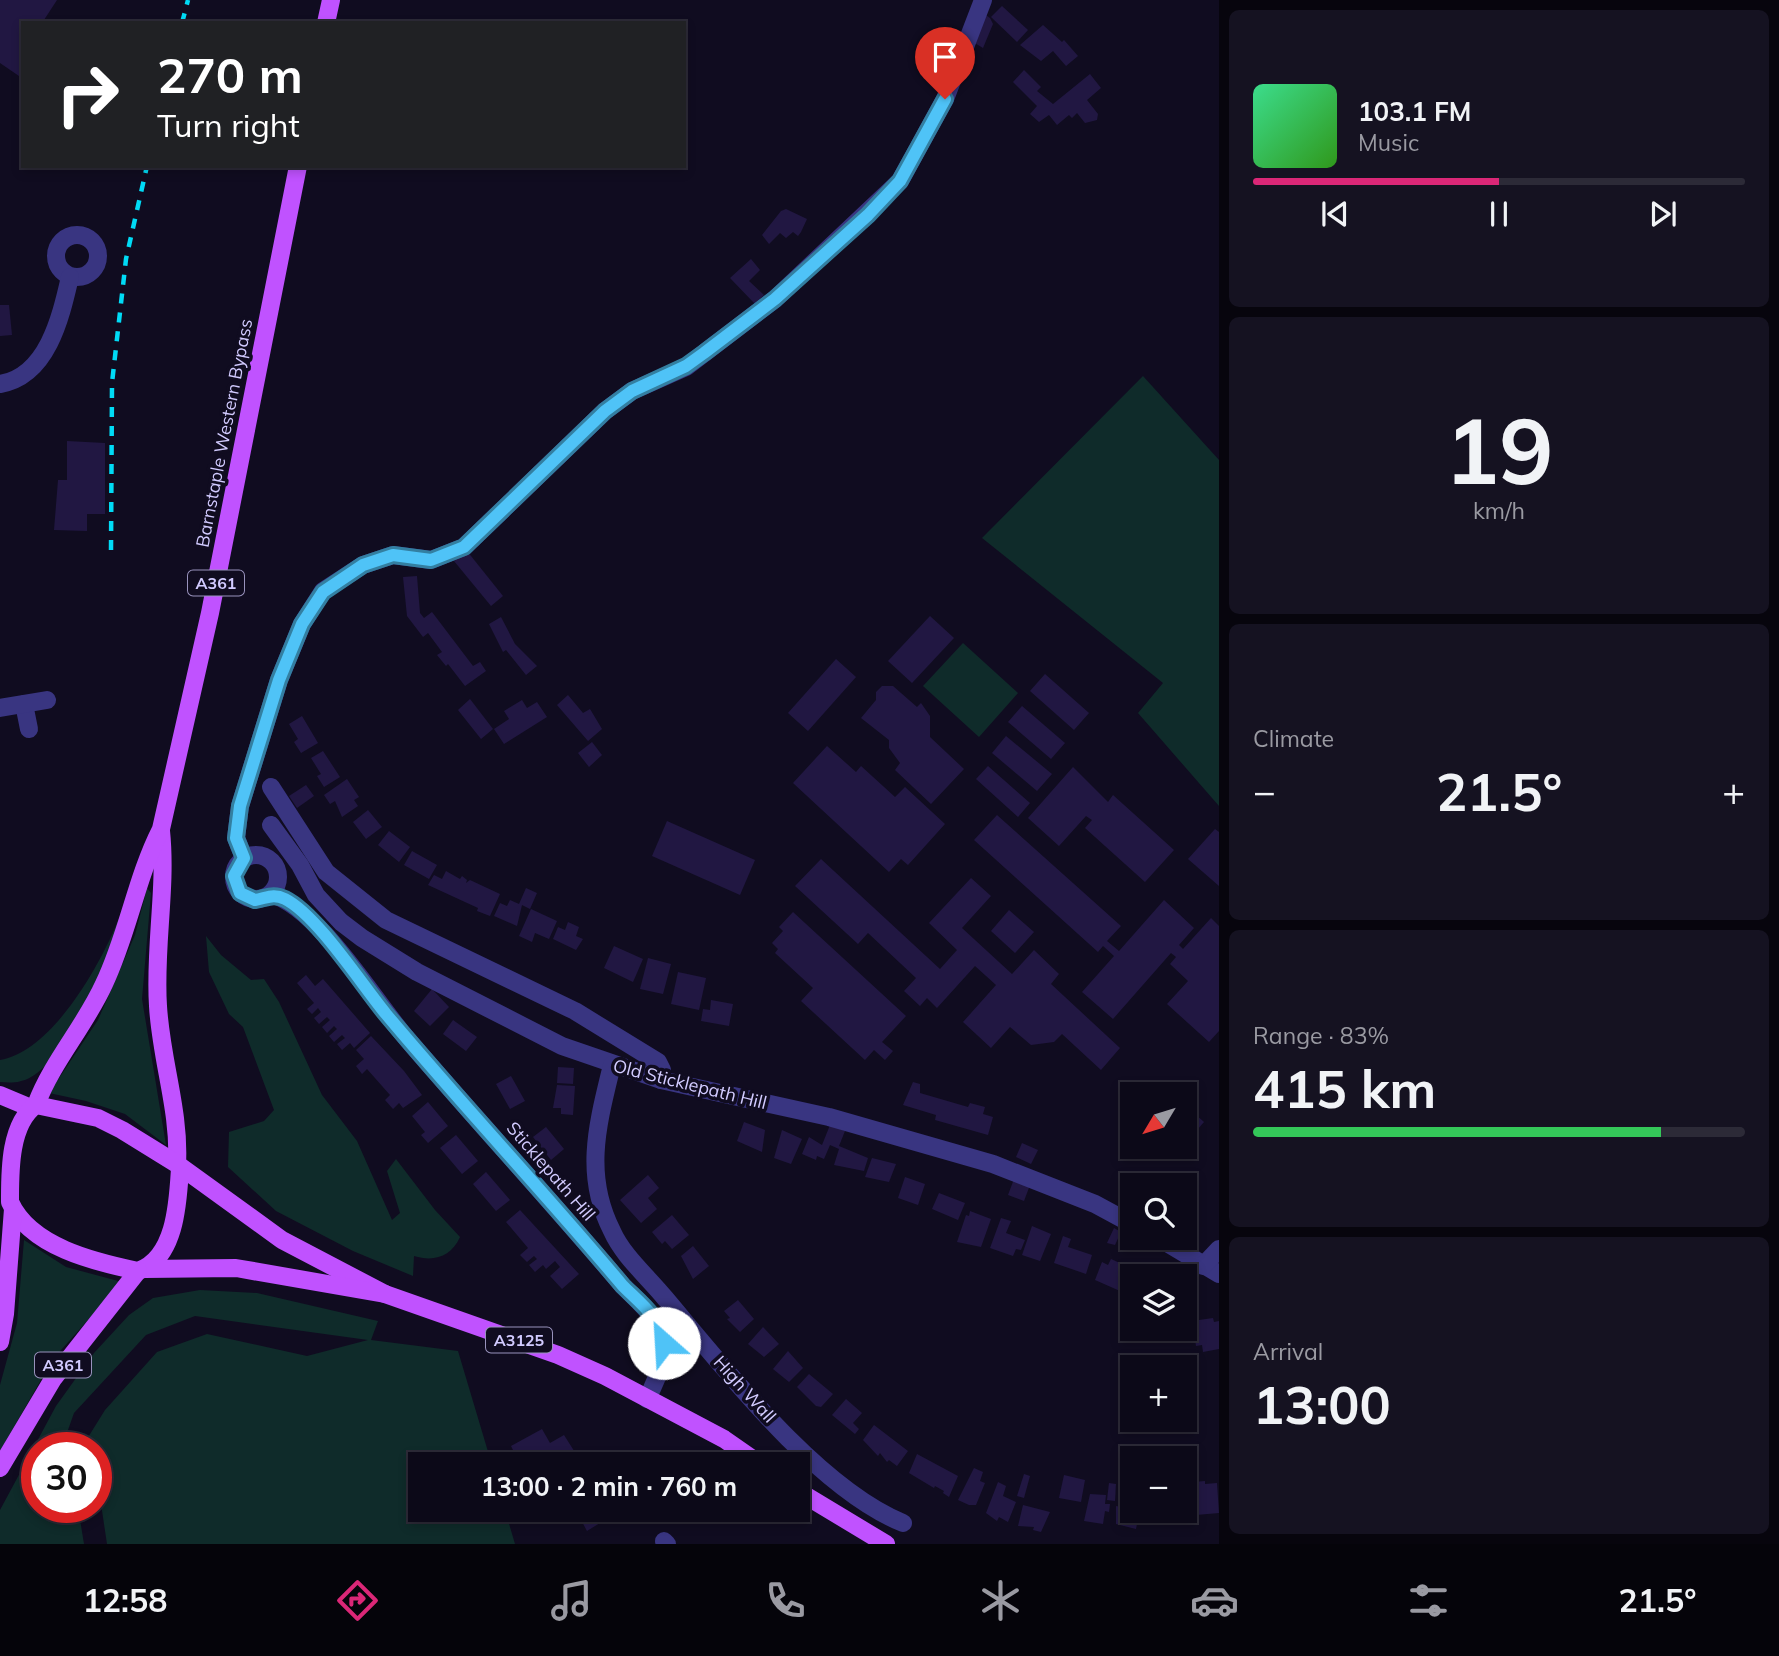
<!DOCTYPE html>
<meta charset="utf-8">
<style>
:root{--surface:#0c0918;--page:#151221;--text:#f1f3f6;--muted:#9a9aa2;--line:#2c2a37;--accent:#db2777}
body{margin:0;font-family:Mulish,sans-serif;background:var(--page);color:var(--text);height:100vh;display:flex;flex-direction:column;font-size:26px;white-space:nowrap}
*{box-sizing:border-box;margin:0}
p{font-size:23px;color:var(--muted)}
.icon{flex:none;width:38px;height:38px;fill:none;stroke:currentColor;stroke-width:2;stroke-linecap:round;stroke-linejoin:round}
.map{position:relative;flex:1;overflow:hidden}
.drawer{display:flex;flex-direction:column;gap:10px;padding:10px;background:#07050d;width:560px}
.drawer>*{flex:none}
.guide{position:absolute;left:21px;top:21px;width:665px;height:147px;border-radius:0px;box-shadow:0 4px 10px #0003,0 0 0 2px var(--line);background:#202124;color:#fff;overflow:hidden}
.needle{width:46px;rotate:232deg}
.tools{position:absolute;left:1120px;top:1082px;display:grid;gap:14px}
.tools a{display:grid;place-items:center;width:77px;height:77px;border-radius:0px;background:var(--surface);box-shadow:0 4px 10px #0003,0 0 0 2px var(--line);font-size:35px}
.speed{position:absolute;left:21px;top:1432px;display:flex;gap:14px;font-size:35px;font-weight:700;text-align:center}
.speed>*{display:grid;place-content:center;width:91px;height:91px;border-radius:50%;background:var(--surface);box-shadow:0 4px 10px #0003,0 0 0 2px var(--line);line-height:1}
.speed .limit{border:10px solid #d22;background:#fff;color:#111}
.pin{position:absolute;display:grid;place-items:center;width:60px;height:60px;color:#fff;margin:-72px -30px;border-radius:50% 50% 50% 0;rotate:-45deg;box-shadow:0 0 7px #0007}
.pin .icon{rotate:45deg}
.me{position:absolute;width:77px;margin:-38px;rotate:334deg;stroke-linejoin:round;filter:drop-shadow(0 0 5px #0008)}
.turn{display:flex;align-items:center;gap:24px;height:147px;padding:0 21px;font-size:32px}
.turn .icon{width:91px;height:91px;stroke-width:2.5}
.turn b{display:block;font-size:49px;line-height:60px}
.big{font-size:52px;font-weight:700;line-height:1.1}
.drawer .card{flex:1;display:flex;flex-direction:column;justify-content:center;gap:10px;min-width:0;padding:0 24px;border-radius:10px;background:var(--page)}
.drawer .dial{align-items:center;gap:0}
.dial b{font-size:91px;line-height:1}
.song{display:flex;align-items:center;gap:21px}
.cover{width:84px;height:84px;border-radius:10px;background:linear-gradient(135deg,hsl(150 70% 55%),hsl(110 70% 35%))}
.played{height:7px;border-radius:4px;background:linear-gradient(90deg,var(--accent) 50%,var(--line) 50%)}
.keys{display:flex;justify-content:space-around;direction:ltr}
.heat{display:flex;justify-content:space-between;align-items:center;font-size:38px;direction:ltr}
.charge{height:10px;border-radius:5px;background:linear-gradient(90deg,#34c759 83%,var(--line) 0)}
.trip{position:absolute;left:408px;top:1452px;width:402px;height:70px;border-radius:0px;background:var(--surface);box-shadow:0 4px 10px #0003,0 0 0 2px var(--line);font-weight:700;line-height:70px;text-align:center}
.tab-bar{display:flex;height:112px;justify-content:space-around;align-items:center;background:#05040a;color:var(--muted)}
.tab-bar .icon{width:49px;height:49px}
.tab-bar .current{color:var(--accent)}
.tab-bar b{font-size:32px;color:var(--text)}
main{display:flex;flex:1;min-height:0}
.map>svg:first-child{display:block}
</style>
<main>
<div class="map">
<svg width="1219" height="1544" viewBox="0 0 1219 1544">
<rect width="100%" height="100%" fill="#100c20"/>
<g fill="#0f2b2a">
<polygon points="1143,376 1219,460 1219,806 1138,713 1163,683 982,538"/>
<polygon points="963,643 1018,693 979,737 923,686"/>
<polygon points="147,888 151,893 142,999 166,1145 125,1114 86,1101 49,1093 98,1020 135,935"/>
<path d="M122 910 127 911C109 952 69 1057 31 1077 21 1083 11 1083 0 1082V1060C54 1051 105 958 122 910Z"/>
<path d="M206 936 221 955 251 980 264 979 279 1002 322 1095 357 1141 392 1220 400 1213 387 1171 396 1159 435 1210 460 1237C451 1257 434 1262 414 1256L413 1276 353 1251 276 1211 228 1167 229 1132 264 1121 274 1110 243 1027 229 1014 209 972Z"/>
<polygon points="24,1240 66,1267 122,1282 53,1359 0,1451 0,1385 17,1323"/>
<polygon points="200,1290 257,1293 378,1321 371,1340 458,1351 492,1465 420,1465 420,1510 505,1510 515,1544 107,1544 101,1504 96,1498 96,1447 82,1447 105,1410 157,1352 207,1334 307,1356 368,1340 195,1316 146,1335 74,1413 62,1447 37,1447 37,1507 78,1507 84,1544 0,1544 0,1510 56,1406 94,1353 129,1315 153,1298"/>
</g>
<g fill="#211742">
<polygon points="0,0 57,0 42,23 23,23 23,71 19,76 0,63"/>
<polygon points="1002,6 1028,30 1017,42 991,17"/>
<polygon points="983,13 990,18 993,24 983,48 973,42"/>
<polygon points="1043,25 1062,42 1064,40 1078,56 1066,66 1053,51 1041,61 1020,45"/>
<polygon points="1024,70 1041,87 1037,91 1053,104 1090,74 1101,88 1087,100 1098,114 1097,120 1085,123 1077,113 1072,118 1069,115 1057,125 1049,115 1039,122 1030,114 1037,106 1013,82"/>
<polygon points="786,209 807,219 801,232 798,236 793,232 786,238 780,233 769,244 762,235 781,211"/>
<polygon points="751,259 760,270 749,281 764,295 755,304 730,278"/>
<polygon points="0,305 9,305 12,335 0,336"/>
<polygon points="67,441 105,443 105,514 87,514 87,531 54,530 58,480 67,480"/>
<polygon points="467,551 503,596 491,606 454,561"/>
<polygon points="417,576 420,613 424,618 432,612 473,666 480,662 486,671 465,686 448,664 446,666 437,655 442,652 428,633 423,637 407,616 403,577"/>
<polygon points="930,616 954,638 912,683 888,661"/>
<polygon points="501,617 515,644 537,666 526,675 506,650 503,652 489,624"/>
<polygon points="836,659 856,677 808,731 788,713"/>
<polygon points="1045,674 1089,713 1074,730 1030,691"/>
<polygon points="882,686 893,686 917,707 921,703 930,716 930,737 964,769 931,804 895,770 900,763 889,748 889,740 861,718 876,700 876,692"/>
<polygon points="568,695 583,713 590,709 602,729 588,741 557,705"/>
<polygon points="470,699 493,729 481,739 458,710"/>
<polygon points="522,700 527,708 537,702 547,717 504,744 494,729 509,719 504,711"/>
<polygon points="1022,706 1065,743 1051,759 1008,722"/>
<polygon points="302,716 318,743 301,753 294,742 298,739 289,724"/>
<polygon points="1006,736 1052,774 1037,791 992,753"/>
<polygon points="592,742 602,755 589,767 578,753"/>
<polygon points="827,746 856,772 861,766 895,797 905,787 945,824 908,865 901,859 889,872 793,783"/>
<polygon points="323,751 340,777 324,787 317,776 321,774 311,758"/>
<polygon points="988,766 1030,803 1018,817 976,779"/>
<polygon points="1073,767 1108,802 1113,795 1174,850 1145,882 1085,828 1092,820 1086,816 1059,846 1028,818"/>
<polygon points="347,779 359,797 354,800 358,806 342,817 335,801 330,804 324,795"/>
<polygon points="306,785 314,796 297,808 289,796"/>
<polygon points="368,810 382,827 366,839 353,822"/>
<polygon points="997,815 1121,926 1107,941 1119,951 1164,900 1194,928 1179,945 1183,949 1211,918 1219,926 1219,1031 1209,1042 1167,1004 1188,981 1170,964 1176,957 1171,953 1113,1019 1082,992 1114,956 1103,946 1098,952 974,840"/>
<polygon points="667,821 755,860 740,895 652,856"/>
<polygon points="1215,829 1219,832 1219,886 1188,859"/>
<polygon points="389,831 410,847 399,862 378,845"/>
<polygon points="412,851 437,865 429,879 404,865"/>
<polygon points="821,859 940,969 957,950 929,923 971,878 991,896 962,928 1012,974 1034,950 1059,974 1051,984 1120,1048 1101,1070 1062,1034 1054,1042 1031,1045 1010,1027 991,1048 963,1022 996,985 975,966 937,1008 927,998 920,1006 904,991 916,978 868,933 858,944 795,886"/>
<polygon points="446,871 460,879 462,876 467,880 466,883 470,880 500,894 490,916 477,911 478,908 428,885 434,875 442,879"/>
<polygon points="526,888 537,893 530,909 522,905 517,926 494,916 500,903 507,906 510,900 519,904"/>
<polygon points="531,909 557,921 549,939 535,933 532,942 519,936"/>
<polygon points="1009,910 1034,932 1015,953 991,931"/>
<polygon points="793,912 906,1016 882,1042 893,1051 885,1060 874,1050 865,1060 801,1001 813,988 775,953 778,949 772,943 783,931 779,927"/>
<polygon points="568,922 579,927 576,936 583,939 576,950 553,939 558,927 565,930"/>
<polygon points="614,946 643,959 633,982 604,968"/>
<polygon points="648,958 671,964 663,994 640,989"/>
<polygon points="678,972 706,978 699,1010 671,1004"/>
<polygon points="306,975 315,986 323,979 370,1033 354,1048 350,1043 342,1050 337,1044 345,1038 342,1035 334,1042 329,1036 337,1029 334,1026 327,1033 322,1027 330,1020 327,1017 319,1024 314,1018 321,1012 318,1008 312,1014 307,1009 314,1003 297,983"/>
<polygon points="432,989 449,1007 430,1026 414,1011"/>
<polygon points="711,1000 733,1004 729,1026 701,1021 703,1009 710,1010"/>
<polygon points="453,1020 477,1037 466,1051 443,1034"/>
<polygon points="371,1036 404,1071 422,1095 403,1108 399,1103 393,1109 385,1100 390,1095 367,1069 362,1074 356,1066 364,1059 356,1050"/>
<polygon points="558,1067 574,1068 573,1084 557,1083"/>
<polygon points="511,1076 525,1101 510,1109 496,1084"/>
<polygon points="913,1082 920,1084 920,1093 968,1107 970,1103 985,1107 983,1114 993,1117 988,1135 935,1120 936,1115 903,1105"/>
<polygon points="557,1085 575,1086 573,1115 561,1114 561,1108 553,1108"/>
<polygon points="428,1102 448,1126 428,1143 421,1135 425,1132 412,1116"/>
<polygon points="1185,1105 1204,1122 1191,1137 1185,1131"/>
<polygon points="744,1122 765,1130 762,1152 737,1141"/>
<polygon points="830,1125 845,1131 839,1146 868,1158 864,1171 834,1165 839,1149 830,1145 824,1159 817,1156 816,1160 802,1154 809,1137 822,1145"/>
<polygon points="546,1127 564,1149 551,1160 533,1137"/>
<polygon points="782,1130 802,1139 791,1164 774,1158"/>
<polygon points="456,1135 478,1161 462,1174 440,1148"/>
<polygon points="1022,1143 1038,1150 1031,1164 1016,1157"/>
<polygon points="872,1158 896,1164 889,1182 865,1177"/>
<polygon points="486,1172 510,1200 496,1211 473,1184"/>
<polygon points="648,1175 659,1188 648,1198 657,1209 641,1223 620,1200"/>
<polygon points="905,1177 925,1184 918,1205 898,1198"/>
<polygon points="1014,1179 1030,1185 1024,1201 1008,1195"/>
<polygon points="939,1193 965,1203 958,1220 932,1209"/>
<polygon points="520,1210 579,1274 562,1289 550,1276 560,1267 555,1261 546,1269 543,1265 535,1272 529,1265 537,1259 534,1256 527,1262 520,1255 528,1248 506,1222"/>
<polygon points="970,1211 991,1219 981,1247 957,1242 966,1215 969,1216"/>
<polygon points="672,1215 689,1235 672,1249 665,1241 662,1244 652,1232"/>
<polygon points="1001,1218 1011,1221 1006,1233 1025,1240 1021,1250 1016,1249 1013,1256 990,1248"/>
<polygon points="1032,1226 1051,1234 1040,1261 1022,1255"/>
<polygon points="1114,1228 1121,1232 1115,1245 1107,1243"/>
<polygon points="1063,1236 1071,1239 1068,1247 1092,1255 1086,1274 1054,1263"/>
<polygon points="693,1246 709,1266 693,1279 681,1256"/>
<polygon points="1111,1259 1122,1264 1120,1270 1128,1273 1120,1291 1095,1280 1102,1262 1108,1265"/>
<polygon points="738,1300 754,1319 740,1332 727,1319 730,1318 724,1311"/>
<polygon points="1213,1318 1214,1322 1219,1321 1219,1349 1203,1352 1202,1345 1196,1346 1193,1326 1199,1325 1199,1320"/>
<polygon points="763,1327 779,1344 764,1357 748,1344"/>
<polygon points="788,1351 803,1368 789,1382 773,1369"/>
<polygon points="809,1374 833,1394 821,1407 816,1406 797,1387"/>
<polygon points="846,1399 862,1413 853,1423 859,1429 855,1434 832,1415"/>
<polygon points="874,1425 908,1451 897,1466 889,1460 887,1462 880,1453 878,1456 863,1440"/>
<polygon points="542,1429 550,1443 564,1435 583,1465 538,1465 534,1457 520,1464 511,1446"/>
<polygon points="917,1454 958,1476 949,1497 943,1493 944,1491 935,1486 934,1488 909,1473"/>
<polygon points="974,1468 983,1472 980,1481 985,1483 976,1505 969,1505 958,1500"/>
<polygon points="1024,1474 1030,1476 1024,1498 1017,1496"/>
<polygon points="1064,1475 1085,1480 1081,1502 1059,1498"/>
<polygon points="1205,1481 1205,1484 1217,1483 1219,1513 1196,1515 1193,1482"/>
<polygon points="998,1482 1006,1486 1003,1496 1016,1502 1008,1522 999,1517 997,1521 986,1513"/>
<polygon points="1109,1483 1116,1484 1115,1501 1107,1500"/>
<polygon points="1090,1494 1106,1495 1105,1504 1110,1504 1109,1512 1105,1511 1103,1524 1084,1521"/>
<polygon points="1023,1505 1050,1512 1041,1532 1033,1530 1034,1527 1018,1526"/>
<polygon points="1116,1506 1141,1510 1140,1524 1137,1524 1136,1529 1116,1524"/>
<polygon points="568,1510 604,1510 608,1518 587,1531 581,1520 576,1523"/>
<polygon points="1158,1510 1185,1510 1185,1517 1172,1518 1171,1514 1159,1515"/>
</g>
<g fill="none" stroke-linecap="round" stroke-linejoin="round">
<g stroke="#393581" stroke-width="18">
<circle cx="77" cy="256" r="21"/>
<path d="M0 384C48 376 61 316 70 277"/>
<polyline points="24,704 29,729"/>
<polyline points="0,708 47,700"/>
<polyline points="271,787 326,872 386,920 575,1011 658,1062 662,1070 661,1080"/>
<polyline points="271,825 300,865 316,895 341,922 362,938 417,972 562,1046 661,1080 829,1117 993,1164 1095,1204 1132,1224"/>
<circle cx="256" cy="877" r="22"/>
<polyline points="244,858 236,838 240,806 279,680 302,624 323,591 363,565 393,555 431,560 464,547 605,411 632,391 686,367 775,299 900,181 945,99 983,0"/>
<path d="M271 894C320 909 374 1001 408 1040 479 1123 553 1203 623 1286 667 1328 676 1341 647 1399"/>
<path d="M612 1065C598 1123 583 1174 612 1231 623 1256 648 1277 665 1298 725 1369 817 1488 903 1523"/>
<polyline points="1157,1237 1219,1274"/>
<polyline points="1203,1266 1219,1249"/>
<polyline points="664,1541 667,1544"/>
</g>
<g stroke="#c052ff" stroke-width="18">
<polyline points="326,23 331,0"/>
<path d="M161 831C167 889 154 947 158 1006 161 1060 180 1111 177 1164"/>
<polyline points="0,1095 31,1108"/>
<path d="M36 1105C52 1062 85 1026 104 984 128 934 136 878 161 829L210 613 298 166"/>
<path d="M180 1168C178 1201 176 1258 138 1271 95 1262 30 1247 10 1202 10 1173 9 1124 36 1105L98 1118 122 1130 177 1164 282 1240 385 1294"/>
<polyline points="145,1269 236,1268 385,1294 558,1355 605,1376 724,1439 761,1465"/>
<polyline points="0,1342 5,1314 13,1209"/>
<polyline points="0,1468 53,1379 138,1271"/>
<polyline points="798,1491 886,1544"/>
</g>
<g stroke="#00dbf6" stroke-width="4.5" stroke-dasharray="10 9" stroke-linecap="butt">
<polyline points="182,23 188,0"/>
<polyline points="111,550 112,383 126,259 147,166"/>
</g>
</g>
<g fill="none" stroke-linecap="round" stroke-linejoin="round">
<defs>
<path id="route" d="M664 1343C662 1319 639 1302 623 1286 546 1194 463 1106 386 1014 362 985 317 915 285 899 273 893 267 898 255 900L240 893 234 876 244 858 236 838 240 806 279 680 302 624 323 592 363 565 393 555 431 560 464 547 605 411 632 391 686 366 704 353 775 299 868 215 900 181 945 99"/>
</defs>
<use href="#route" stroke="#337fa1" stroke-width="18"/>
<use href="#route" stroke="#4fc3f7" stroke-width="12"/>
</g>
<g text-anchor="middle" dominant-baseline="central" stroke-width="7" stroke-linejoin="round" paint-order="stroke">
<g fill="#100c20" stroke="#9892bc" stroke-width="2">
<rect x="188" y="570.5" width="56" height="25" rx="5"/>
<rect x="486" y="1327.5" width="66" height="25" rx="5"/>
<rect x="35" y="1352.5" width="56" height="25" rx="5"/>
</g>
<g font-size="16" font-weight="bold" fill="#d2cbff">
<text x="216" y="583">A361</text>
<text x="519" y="1340">A3125</text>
<text x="63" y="1365">A361</text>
</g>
<g font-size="18" fill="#d2cbff" stroke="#100c20">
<text transform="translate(224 433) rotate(-79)">Barnstaple Western Bypass</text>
<text transform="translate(690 1084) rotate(14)">Old Sticklepath Hill</text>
<text transform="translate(551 1171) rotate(49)">Sticklepath Hill</text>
<text transform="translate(745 1389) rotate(48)">High Wall</text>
</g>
</g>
</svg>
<div class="tools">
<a><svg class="needle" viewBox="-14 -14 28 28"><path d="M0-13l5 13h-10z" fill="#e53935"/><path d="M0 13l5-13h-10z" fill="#9a9aa2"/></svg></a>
<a><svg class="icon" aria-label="search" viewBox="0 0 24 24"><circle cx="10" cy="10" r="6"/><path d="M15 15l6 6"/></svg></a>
<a><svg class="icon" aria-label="layers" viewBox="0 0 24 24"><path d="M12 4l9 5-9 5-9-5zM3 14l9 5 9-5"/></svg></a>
<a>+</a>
<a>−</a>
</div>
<div class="speed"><div class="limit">30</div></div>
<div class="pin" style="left:945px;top:99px;background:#d93025"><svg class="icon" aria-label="arrive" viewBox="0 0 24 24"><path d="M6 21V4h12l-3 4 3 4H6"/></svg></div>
<svg class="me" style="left:664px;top:1343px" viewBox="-20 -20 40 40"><circle r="19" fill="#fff"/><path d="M0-13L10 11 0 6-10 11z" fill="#4fc3f7"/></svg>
<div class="trip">13:00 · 2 min · 760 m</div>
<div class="guide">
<div class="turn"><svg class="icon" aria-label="right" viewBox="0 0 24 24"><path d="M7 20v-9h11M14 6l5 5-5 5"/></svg><div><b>270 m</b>Turn right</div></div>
</div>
</div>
<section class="drawer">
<div class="card">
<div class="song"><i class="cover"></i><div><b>103.1 FM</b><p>Music</p></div></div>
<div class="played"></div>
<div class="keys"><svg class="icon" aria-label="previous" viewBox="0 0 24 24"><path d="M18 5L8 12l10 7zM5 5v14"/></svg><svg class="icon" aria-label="pause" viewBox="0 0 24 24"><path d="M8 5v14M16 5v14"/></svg><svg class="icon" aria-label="next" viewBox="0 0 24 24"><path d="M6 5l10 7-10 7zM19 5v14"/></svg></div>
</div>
<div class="card dial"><b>19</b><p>km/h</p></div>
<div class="card"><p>Climate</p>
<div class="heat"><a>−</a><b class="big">21.5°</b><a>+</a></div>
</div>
<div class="card"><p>Range · 83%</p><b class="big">415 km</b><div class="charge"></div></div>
<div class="card"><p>Arrival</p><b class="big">13:00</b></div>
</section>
</main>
<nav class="tab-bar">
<b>12:58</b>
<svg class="icon current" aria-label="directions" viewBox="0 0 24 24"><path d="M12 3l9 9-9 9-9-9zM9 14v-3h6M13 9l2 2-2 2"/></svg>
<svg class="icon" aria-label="music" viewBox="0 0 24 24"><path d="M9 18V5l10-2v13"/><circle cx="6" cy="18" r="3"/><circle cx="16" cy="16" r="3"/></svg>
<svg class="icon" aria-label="phone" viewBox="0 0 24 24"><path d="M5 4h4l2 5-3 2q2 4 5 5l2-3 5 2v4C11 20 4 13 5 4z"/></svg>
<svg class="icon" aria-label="climate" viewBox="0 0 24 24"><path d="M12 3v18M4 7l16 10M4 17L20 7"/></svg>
<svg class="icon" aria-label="car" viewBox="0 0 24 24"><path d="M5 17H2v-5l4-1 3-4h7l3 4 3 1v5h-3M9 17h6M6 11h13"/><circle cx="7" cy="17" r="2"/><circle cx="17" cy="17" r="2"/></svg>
<svg class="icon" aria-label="filters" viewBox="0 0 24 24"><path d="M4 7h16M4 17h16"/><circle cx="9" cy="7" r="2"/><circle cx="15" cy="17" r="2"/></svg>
<b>21.5°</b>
</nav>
